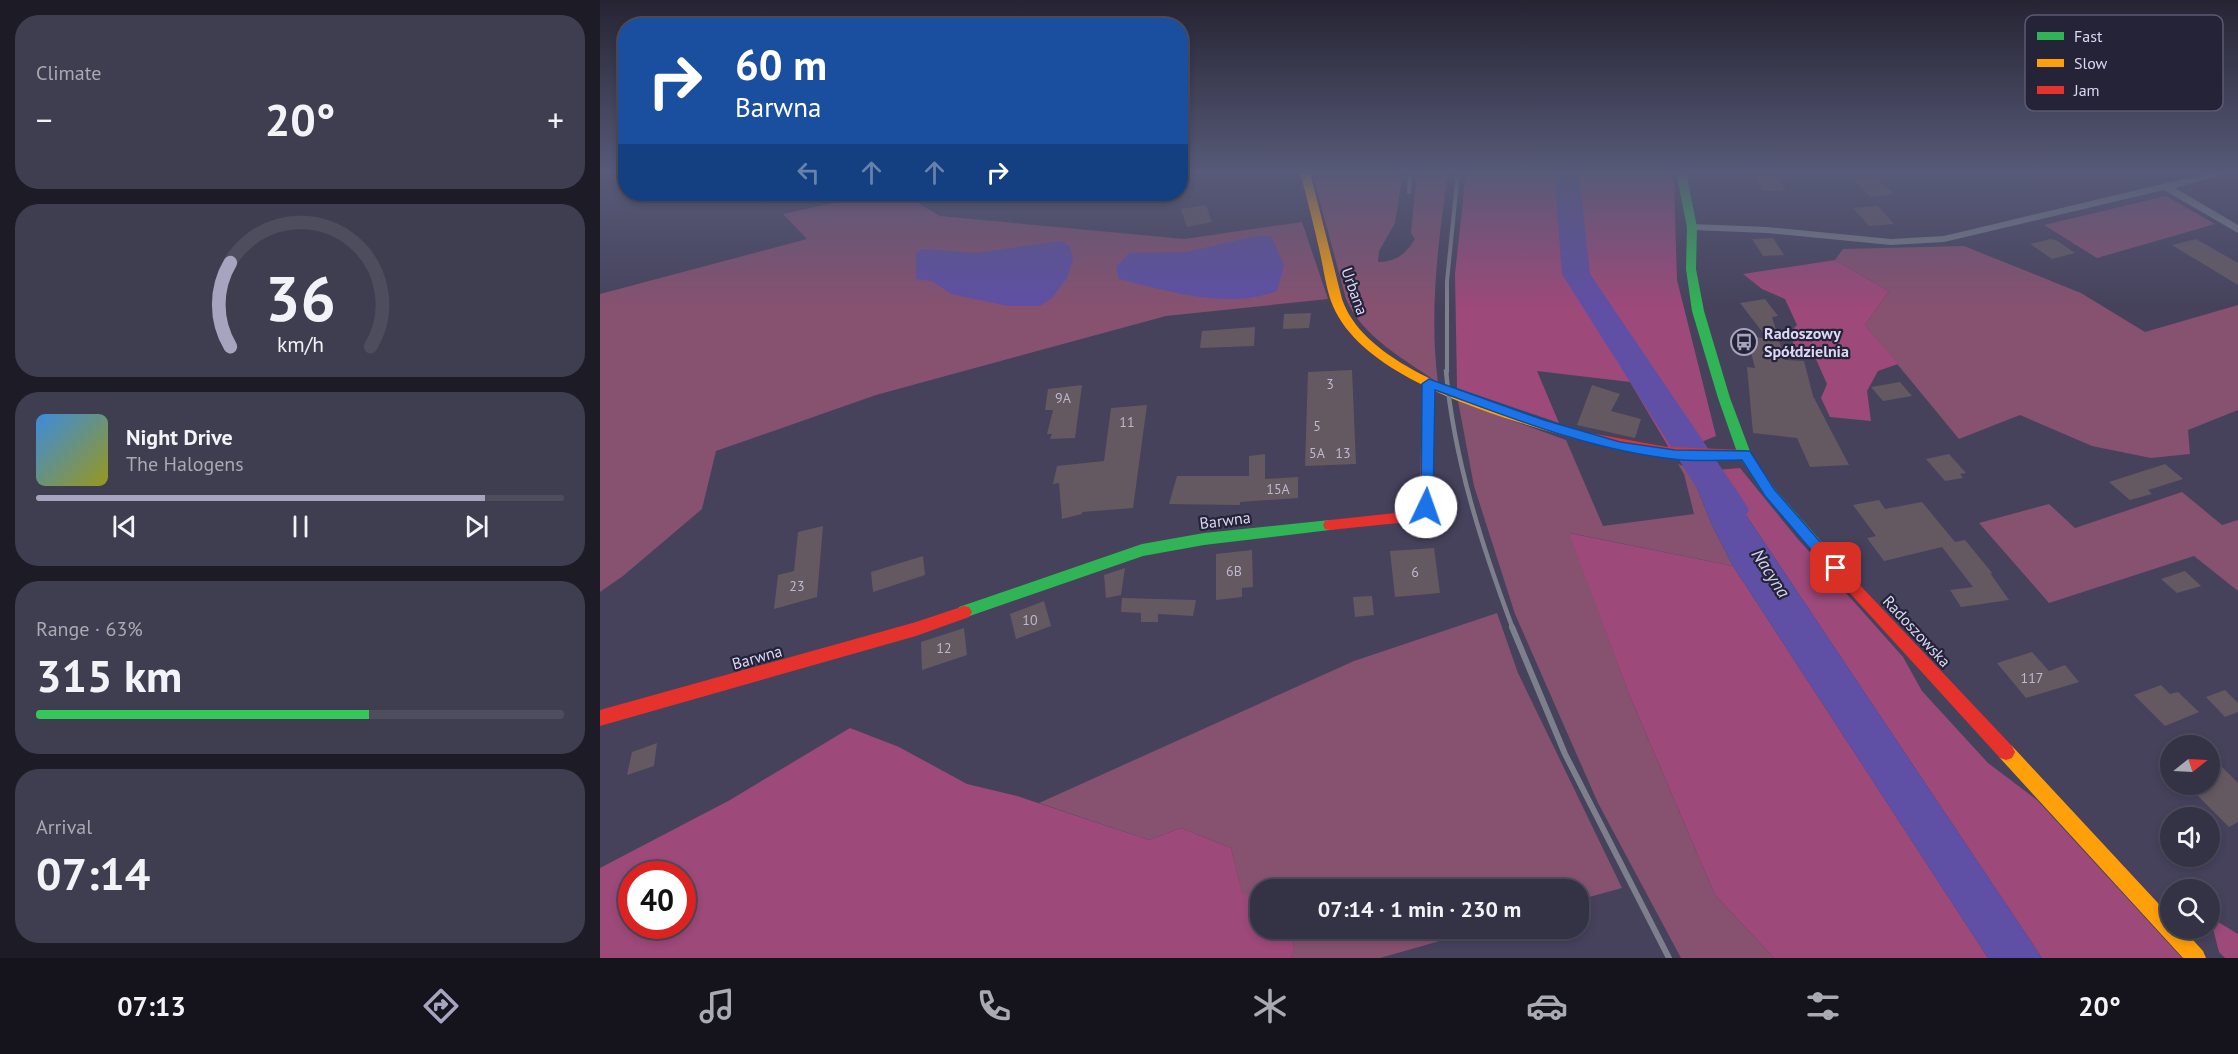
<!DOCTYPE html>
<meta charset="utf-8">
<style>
:root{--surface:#343245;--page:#3f3e50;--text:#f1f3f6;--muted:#a9aab3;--line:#4e4d5e;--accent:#a6a4bf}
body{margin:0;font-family:"PT Sans",sans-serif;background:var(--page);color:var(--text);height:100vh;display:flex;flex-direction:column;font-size:22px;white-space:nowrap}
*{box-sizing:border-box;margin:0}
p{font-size:20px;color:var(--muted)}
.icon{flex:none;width:33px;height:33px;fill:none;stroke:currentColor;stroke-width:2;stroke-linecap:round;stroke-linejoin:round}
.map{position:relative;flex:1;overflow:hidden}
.details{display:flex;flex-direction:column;gap:15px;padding:15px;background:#1d1c26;width:600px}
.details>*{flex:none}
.guide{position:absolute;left:18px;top:18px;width:570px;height:183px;border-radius:24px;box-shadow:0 3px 9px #0003,0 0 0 2px var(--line);background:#1a4fa0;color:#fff;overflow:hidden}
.needle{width:39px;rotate:72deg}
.controls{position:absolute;left:1560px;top:735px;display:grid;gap:12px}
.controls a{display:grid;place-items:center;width:60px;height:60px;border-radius:50%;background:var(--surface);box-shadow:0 3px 9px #0003,0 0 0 2px var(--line);font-size:30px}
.speed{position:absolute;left:18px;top:861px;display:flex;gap:12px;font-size:30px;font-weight:700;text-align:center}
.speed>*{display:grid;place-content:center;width:78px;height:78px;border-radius:50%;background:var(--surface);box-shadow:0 3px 9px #0003,0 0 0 2px var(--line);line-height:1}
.speed .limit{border:9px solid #d22;background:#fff;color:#111}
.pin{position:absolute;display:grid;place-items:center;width:51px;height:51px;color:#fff;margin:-26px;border-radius:12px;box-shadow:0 3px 9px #0006}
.me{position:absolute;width:66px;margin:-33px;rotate:3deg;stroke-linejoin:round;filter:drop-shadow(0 0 4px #0008)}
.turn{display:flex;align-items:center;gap:21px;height:126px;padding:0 18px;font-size:27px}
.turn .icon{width:78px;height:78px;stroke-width:2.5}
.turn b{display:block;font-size:42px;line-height:51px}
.lanes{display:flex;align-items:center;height:57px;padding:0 18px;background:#0003;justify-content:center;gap:30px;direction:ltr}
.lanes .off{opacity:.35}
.big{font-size:45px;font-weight:700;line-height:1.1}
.details .tile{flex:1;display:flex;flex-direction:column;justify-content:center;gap:9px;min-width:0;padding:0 21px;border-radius:24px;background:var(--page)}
.details .dial{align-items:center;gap:0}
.dial svg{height:156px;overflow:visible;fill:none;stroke:var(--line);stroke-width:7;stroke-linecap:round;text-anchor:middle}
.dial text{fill:var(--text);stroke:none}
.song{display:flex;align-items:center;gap:18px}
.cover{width:72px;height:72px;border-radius:9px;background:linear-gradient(135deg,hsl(210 70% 55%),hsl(60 70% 35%))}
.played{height:6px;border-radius:3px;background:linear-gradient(90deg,var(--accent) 85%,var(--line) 85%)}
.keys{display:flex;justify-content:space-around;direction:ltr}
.heat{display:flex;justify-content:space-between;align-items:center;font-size:33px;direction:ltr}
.charge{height:9px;border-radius:4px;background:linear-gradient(90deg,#34c759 63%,var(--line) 0)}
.trip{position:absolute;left:650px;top:879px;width:339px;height:60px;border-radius:24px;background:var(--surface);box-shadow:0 3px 9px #0003,0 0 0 2px var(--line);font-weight:700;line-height:60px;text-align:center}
.tab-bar{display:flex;height:96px;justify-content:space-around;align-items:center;background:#15141c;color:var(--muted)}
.tab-bar .icon{width:42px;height:42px}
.tab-bar .selected{color:var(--accent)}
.tab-bar b{font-size:27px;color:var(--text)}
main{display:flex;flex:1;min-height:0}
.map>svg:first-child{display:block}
</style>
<main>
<section class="details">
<div class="tile"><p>Climate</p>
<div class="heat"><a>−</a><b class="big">20°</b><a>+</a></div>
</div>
<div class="tile dial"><svg viewBox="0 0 100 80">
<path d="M14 69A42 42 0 1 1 86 69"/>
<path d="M14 69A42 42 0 0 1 14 26" stroke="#a6a4bf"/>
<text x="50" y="56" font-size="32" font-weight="700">36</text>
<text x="50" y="72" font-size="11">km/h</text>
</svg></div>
<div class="tile">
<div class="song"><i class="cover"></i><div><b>Night Drive</b><p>The Halogens</p></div></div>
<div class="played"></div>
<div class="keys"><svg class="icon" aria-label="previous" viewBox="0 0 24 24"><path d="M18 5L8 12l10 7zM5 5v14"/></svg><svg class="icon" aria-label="pause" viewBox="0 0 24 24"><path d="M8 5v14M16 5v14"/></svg><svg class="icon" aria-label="next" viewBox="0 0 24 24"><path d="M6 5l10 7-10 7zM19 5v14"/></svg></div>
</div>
<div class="tile"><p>Range · 63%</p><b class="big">315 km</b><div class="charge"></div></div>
<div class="tile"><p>Arrival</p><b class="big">07:14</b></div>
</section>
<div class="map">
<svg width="1638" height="958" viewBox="0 0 1638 958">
<rect width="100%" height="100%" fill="#46425c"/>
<g fill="#875170">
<path d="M712 172H803L795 223 779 251 778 262C796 262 806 254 815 239L811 233 817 172H848C838 243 829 312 838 383 805 359 763 338 746 299Z"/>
<polygon points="243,194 314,194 321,205 340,216 584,239 702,222 728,299 566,316 276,395 116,451 102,509 23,576 0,592 0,294 207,239 183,214 252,199"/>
<polygon points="1566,196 1615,224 1497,258 1444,225"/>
<polygon points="1364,246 1481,293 1545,332 1638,305 1638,410 1588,430 1590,454 1551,458 1492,446 1420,415 1359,439 1265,325 1289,291 1235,260 1243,249"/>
<polygon points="858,401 966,440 1003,526 1094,514 1084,474 1078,464 1089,468 1111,523 1133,566 970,533 1029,694 1115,895 1174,958 1081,958 998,803 915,614 874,486"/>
<polygon points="1582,492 1622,525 1638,520 1638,591 1594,556 1449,603 1379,523 1449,504 1475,528"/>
<polygon points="897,613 918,673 1022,888 978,900 978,890 660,890 660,902 642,894 631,848 581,828 549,840 439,803 754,661"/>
<polygon points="693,929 882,929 780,958 691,958 694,949"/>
</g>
<g fill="#9d497a" fill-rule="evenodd">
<polygon points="866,172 961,172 972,274 1083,445 1069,448 1030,382 937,371 959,423 857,388 855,274"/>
<polygon points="970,172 1070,172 1074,184 1077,280 1116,436 1094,445 983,274"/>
<polygon points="1235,260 1289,291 1265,325 1298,364 1278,371 1267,391 1271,421 1230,417 1221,398 1227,384 1215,357 1193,347 1193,329 1197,325 1185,299 1162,289 1143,274"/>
<polygon points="1140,468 1197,538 1303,657 1322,691 1388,763 1437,800 1582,958 1442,958 1116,470"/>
<polygon points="969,533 1133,566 1388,958 1174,958 1115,895 1029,694"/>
<path d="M250 728 299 747 367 784 417 796 549 840 581 828 631 848 642 893 660 902V928L693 929 694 950 691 958H0V868L130 800ZM82 874V926H32V874Z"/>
<polygon points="1610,917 1638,934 1638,958 1625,958 1619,952"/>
</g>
<g fill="#5f4fa5">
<path d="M657 236H671L684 265 677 291C626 310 569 291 519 279L516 267 529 253 586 252Z"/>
<polygon points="460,241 470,246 473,260 467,278 451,299 439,306 409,306 351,294 332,281 316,279 316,253 322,249 376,253"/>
<polygon points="1089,468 1116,470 1442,958 1388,958 1133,566 1111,523"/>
</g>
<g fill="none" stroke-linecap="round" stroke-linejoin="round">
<polygon fill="#5f4fa5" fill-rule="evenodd" points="954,172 979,172 990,274 1143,500 1149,510 1143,520 1130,524 1117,520 962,274"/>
</g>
<g fill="#645961">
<polygon points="1175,173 1186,191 1163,191 1153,174"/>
<polygon points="1275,177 1294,194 1271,197 1253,179"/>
<polygon points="606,205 612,222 587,227 581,209"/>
<polygon points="1278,206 1294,224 1269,226 1253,208"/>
<polygon points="1173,238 1184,255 1163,256 1152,239"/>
<polygon points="1450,239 1456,240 1475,253 1452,259 1430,244"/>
<polygon points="1596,239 1638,263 1638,285 1572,245"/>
<polygon points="1165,299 1178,316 1172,317 1185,360 1204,361 1213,396 1249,465 1210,467 1197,438 1153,433 1147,367 1155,368 1147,337 1167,338 1140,303"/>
<polygon points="711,313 709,328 683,329 684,314"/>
<polygon points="655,327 654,346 600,348 602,331"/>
<polygon points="752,370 756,464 705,466 708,372"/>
<polygon points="1300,382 1312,396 1283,401 1271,387"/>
<polygon points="482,385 475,438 450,439 452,434 447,434 453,410 445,410 448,389"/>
<polygon points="992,385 1020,394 1011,411 1041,419 1035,438 977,425"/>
<polygon points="547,405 533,508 482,512 482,514 462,519 459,483 453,484 457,466 504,461 511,408"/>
<polygon points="665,454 665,479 698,477 698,498 640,502 640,505 569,504 577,476 649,476 649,456"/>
<polygon points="1349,454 1366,473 1360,474 1363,478 1345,481 1326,459"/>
<polygon points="1565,464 1583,479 1548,490 1552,494 1530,500 1509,482"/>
<polygon points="1279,500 1285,509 1322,502 1355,542 1365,540 1393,574 1390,573 1409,600 1361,607 1350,590 1373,587 1342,547 1284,561 1267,538 1276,536 1253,505"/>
<polygon points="223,526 217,597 174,609 178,575 194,571 198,532"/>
<polygon points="834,548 840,593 795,597 790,551"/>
<polygon points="652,550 653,587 642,588 642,597 616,600 616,554"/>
<polygon points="323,556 325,575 273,592 271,572"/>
<polygon points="525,568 521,595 506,598 504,575"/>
<polygon points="1585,571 1601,586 1577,593 1561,579"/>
<polygon points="772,596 774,615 755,617 753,597"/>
<polygon points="522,598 558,599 596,600 593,616 558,614 558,622 541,622 541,613 521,612"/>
<polygon points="444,601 451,626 416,639 410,614"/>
<polygon points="364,628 367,655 322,670 321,642"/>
<polygon points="1432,652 1449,671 1465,665 1479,682 1426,698 1397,663"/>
<polygon points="1561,685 1570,694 1578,692 1599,712 1565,726 1534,695"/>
<polygon points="1625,690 1638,703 1638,712 1625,717 1606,697"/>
<polygon points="57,743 54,766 27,775 32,752"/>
<polygon points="1610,755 1638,783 1638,822 1629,827 1586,784 1610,784"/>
</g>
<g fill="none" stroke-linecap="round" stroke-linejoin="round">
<polygon fill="#798088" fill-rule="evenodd" points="1613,172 1633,172 1575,188 1638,225 1638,233 1564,190 1344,242 1291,245 1167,233 1092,230 1086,227 1092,224 1167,227 1291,239 1344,236"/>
<g fill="#30b455" fill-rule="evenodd">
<polygon points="1076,172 1086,172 1097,227 1096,269 1104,311 1130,398 1151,454 1175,489 1257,582 1259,586 1257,590 1252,592 1247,590 1165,497 1138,455 1118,398 1092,311 1086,269 1087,227"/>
<polygon points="730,520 735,521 737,525 735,529 730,530 604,545 543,556 364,618 359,617 356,612 359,607 542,544 604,533"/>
</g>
<g fill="#ff9f0a" fill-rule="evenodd">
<path d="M700 172H710L742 299C768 377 924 414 995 435L996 438 995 441 990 443C916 422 766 384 733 306 726 290 724 270 720 253 714 226 707 199 700 172Z"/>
<polygon points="1406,744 1412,746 1570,916 1570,928 1582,928 1603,951 1606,958 1583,958 1400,758 1397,752 1400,746"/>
</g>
<g fill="#e5322d" fill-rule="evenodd">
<polygon points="829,380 835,384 833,507 831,511 808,522 730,530 725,529 723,525 725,521 730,520 805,512 819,504 823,384"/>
<path d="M990 433 1067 447 1145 450 1152 455 1145 460C1091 459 1038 457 985 441L984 438 985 435Z"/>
<polygon points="1252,580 1257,582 1412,746 1415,752 1412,758 1406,760 1400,758 1247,590 1245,586 1247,582"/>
<polygon points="364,606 369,607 372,612 369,617 316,636 0,726 0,710 316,622"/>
</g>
<g stroke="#7d808c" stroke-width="4">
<polyline points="809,192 810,172"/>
<polyline points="847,372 847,281 858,172"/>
</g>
<path stroke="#7d808c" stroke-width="4.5" d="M846 371C854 460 882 546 913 629"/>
<polyline stroke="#7d808c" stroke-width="6" points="912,627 965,754 1069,958"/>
</g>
<linearGradient id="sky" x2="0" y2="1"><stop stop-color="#262433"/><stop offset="0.56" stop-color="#575a78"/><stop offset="1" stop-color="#575a78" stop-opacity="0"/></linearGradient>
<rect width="1638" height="307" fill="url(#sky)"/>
<path fill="#1a73e8" stroke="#114b97" stroke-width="1.5" d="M829 379 944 420 1020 442 1075 450 1150 451 1174 489 1243 568 1236 574 1230 572 1165 496 1142 460C1119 460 1095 462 1073 459 990 450 912 418 835 390L833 507 826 512 821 511 822 384Z"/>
<defs>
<symbol id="bus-ring" viewBox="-11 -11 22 22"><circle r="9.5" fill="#252338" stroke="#a6a4bf" stroke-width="1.5"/><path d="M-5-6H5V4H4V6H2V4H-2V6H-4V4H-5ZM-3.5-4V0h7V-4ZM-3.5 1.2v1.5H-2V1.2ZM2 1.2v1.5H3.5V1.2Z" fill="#a6a4bf"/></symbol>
</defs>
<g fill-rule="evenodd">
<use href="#bus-ring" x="1129" y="327" width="30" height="30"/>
</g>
<g text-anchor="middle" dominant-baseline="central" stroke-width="4.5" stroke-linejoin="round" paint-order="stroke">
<g font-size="14" fill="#bcb8d0">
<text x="730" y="384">3</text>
<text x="463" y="398">9A</text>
<text x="527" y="422">11</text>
<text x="717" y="426">5</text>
<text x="717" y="453">5A</text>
<text x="743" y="453">13</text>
<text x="678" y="489">15A</text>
<text x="634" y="571">6B</text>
<text x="815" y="572">6</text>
<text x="197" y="586">23</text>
<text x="430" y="620">10</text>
<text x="344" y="648">12</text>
<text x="1432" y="678">117</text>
</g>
<g font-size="16" fill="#dad8f5" stroke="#252338">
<text transform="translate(755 291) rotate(70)">Urbana</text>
<text transform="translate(625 520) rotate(-7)">Barwna</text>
<text transform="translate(1317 631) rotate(47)">Radoszowska</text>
<text transform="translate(157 657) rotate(-16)">Barwna</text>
</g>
<g font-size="16" font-weight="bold" fill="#dad8f5" stroke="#252338" text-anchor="start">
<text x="1164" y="333">Radoszowy<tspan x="1164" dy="18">Spółdzielnia</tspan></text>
</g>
<g font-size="18" font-style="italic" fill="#d6d4ed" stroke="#252338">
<text transform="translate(1171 573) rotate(57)">Nacyna</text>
</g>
</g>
<rect x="1425" y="15" width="198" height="96" rx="9" fill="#252338" stroke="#5b5971" stroke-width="1.5"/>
<rect x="1437" y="32" width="27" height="8" fill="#30b455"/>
<rect x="1437" y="59" width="27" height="8" fill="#ff9f0a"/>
<rect x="1437" y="86" width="27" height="8" fill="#e5322d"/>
<g font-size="16" fill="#dad8f5">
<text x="1474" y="42">Fast</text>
<text x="1474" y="69">Slow</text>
<text x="1474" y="96">Jam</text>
</g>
</svg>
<div class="controls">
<a><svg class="needle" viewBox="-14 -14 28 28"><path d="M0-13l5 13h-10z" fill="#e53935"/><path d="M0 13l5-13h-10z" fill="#a9aab3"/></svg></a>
<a><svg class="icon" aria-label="sound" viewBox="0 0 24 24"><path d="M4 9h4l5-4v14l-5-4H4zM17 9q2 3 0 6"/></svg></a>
<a><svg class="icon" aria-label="search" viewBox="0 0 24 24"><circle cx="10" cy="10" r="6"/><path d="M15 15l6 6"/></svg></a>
</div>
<div class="speed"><div class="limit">40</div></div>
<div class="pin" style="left:1236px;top:568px;background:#d93025"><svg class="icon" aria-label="arrive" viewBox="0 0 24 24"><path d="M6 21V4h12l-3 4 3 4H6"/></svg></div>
<svg class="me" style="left:826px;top:507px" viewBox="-20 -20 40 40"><circle r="19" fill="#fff"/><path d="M0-13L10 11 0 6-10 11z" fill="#1a73e8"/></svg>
<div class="trip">07:14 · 1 min · 230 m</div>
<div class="guide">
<div class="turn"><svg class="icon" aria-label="right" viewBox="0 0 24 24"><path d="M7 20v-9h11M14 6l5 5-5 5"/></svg><div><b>60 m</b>Barwna</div></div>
<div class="lanes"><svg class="icon off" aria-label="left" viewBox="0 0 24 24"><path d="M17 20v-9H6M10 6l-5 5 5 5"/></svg><svg class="icon off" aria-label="ahead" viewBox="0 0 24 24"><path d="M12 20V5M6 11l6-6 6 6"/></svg><svg class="icon off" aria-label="ahead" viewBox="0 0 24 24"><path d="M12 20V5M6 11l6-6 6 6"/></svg><svg class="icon" aria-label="right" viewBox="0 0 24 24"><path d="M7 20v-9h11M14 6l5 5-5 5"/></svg></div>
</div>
</div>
</main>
<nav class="tab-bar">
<b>07:13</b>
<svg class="icon selected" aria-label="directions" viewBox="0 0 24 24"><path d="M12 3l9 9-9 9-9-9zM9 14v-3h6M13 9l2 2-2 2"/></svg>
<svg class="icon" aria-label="music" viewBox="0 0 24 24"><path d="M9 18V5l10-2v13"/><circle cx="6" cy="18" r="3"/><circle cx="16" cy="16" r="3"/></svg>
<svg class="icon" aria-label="phone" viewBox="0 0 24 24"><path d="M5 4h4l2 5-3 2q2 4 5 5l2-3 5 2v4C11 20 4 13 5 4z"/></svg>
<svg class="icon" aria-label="climate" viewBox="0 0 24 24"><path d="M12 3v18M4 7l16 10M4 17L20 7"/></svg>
<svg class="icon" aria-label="car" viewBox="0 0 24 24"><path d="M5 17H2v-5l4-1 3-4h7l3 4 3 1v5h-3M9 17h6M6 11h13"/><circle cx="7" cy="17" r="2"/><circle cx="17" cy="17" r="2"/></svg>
<svg class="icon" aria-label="filters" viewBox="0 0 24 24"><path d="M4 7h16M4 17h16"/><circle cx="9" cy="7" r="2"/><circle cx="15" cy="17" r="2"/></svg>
<b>20°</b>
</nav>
